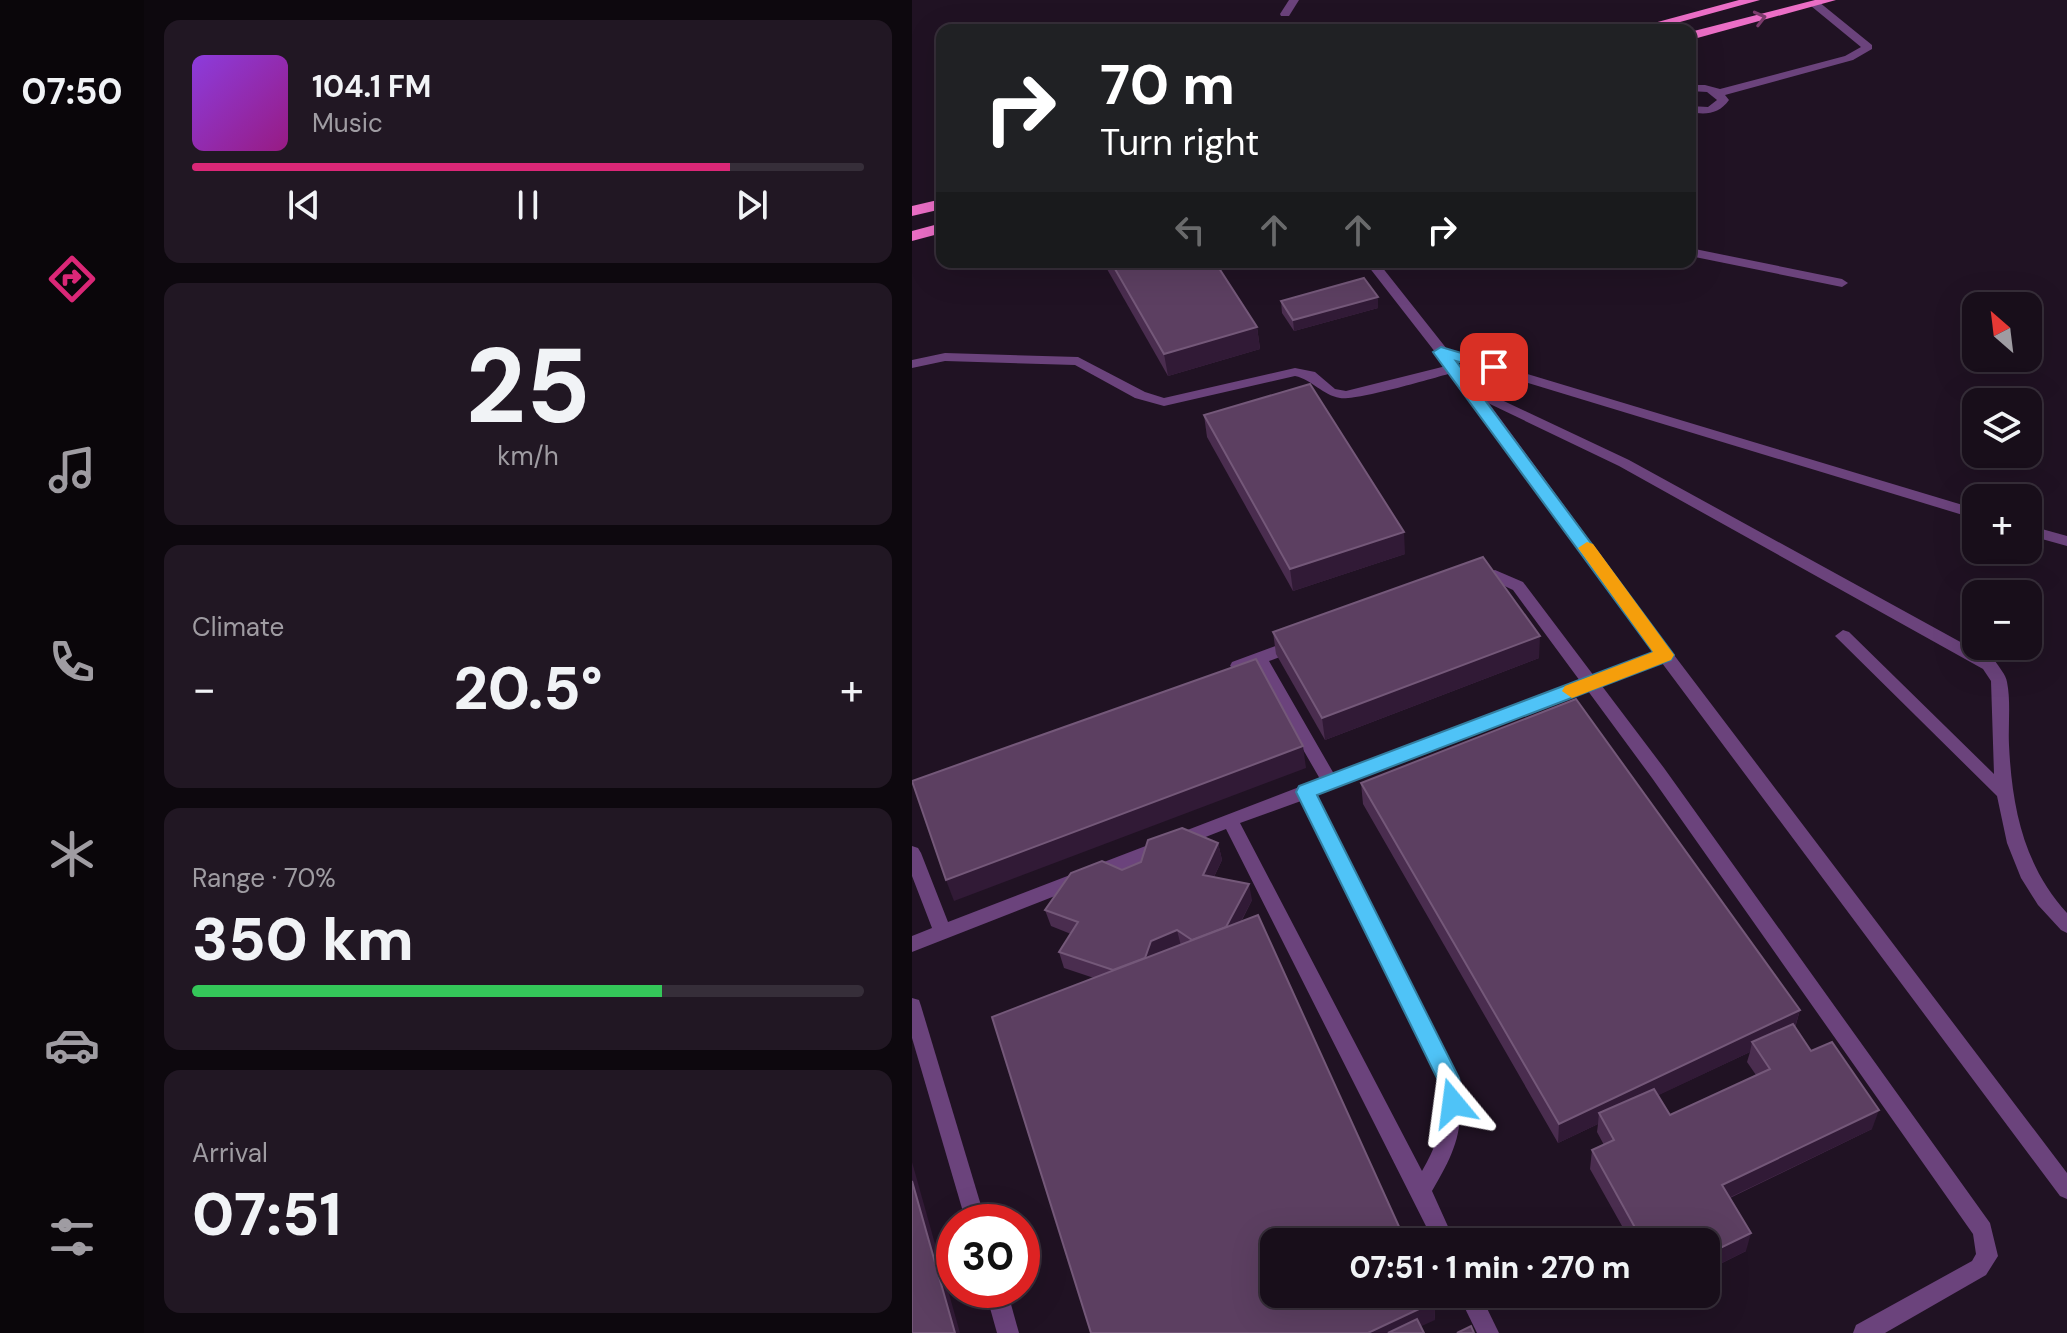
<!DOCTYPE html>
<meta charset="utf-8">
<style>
:root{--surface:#180e1a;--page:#211723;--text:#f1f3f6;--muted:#9f9ca2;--line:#362e39;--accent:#db2777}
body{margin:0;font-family:"DM Sans",sans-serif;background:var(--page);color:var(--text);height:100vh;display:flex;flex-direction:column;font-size:30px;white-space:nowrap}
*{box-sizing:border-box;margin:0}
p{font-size:26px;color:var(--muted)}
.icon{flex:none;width:44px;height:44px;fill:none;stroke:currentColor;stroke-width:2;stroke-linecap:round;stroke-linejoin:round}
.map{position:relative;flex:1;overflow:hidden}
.drawer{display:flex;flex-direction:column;gap:20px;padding:20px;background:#0d080e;width:768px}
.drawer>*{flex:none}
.hud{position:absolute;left:24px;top:24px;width:760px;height:244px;border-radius:16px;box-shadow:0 8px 32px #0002,0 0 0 2px var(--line);background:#202124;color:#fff;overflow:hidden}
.needle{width:52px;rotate:332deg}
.buttons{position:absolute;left:1050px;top:292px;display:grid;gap:16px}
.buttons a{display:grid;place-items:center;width:80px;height:80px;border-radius:16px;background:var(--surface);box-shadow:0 8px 32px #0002,0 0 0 2px var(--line);font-size:40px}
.speed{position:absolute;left:24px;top:1204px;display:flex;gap:16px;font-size:40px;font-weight:700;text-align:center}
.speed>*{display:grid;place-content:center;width:104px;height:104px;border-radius:50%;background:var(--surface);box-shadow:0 8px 32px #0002,0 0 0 2px var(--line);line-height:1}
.speed .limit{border:12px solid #d22;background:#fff;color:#111}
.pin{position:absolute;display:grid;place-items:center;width:68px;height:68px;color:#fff;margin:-34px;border-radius:16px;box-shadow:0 4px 12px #0006}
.me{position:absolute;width:88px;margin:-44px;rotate:344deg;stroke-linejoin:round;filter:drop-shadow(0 0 6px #0008)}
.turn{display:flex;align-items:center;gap:28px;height:168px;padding:0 32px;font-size:36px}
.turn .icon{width:104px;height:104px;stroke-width:2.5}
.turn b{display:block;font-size:56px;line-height:68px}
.lanes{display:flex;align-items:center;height:76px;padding:0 32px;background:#0003;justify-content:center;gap:40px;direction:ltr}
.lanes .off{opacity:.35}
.big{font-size:60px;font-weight:800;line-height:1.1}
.drawer .card{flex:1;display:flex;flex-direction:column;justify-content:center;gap:12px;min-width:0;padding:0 28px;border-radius:16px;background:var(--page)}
.drawer .dial{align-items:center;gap:0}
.dial b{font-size:104px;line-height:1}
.song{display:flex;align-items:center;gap:24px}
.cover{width:96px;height:96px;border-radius:12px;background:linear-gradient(135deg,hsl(270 70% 55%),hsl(310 70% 35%))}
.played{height:8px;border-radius:4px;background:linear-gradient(90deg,var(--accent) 80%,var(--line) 80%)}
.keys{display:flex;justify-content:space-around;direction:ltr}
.heat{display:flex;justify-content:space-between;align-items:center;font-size:44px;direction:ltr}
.charge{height:12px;border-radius:6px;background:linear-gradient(90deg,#34c759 70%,var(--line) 0)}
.trip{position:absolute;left:348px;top:1228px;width:460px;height:80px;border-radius:16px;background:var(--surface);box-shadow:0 8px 32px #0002,0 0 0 2px var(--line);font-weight:800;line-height:80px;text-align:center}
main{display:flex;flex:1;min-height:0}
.tab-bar{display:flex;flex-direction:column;width:144px;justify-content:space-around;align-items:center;background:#0a060a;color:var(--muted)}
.tab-bar .icon{width:56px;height:56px}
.tab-bar .selected{color:var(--accent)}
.tab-bar b{font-size:36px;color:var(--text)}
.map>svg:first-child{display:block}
</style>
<main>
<nav class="tab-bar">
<b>07:50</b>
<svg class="icon selected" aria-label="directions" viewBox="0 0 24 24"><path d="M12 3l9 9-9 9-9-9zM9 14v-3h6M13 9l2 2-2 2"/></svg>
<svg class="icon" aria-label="music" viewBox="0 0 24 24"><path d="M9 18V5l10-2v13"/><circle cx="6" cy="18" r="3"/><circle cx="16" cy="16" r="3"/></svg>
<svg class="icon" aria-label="phone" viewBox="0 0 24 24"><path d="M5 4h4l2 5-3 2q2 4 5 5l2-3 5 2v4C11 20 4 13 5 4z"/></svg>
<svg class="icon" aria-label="climate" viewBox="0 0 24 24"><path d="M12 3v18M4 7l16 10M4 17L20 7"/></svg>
<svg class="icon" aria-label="car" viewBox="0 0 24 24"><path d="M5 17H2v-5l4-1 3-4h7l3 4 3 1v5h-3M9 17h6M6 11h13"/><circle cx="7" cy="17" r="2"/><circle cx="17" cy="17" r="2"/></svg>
<svg class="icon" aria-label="filters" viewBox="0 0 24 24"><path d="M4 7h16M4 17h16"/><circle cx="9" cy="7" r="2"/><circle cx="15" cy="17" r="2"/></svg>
</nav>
<section class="drawer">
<div class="card">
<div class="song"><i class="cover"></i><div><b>104.1 FM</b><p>Music</p></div></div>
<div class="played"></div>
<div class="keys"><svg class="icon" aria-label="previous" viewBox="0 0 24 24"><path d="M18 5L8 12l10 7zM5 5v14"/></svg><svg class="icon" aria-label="pause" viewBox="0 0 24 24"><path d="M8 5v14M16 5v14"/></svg><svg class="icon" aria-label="next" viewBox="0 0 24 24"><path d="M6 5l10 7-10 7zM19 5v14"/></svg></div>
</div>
<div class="card dial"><b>25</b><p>km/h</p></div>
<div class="card"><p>Climate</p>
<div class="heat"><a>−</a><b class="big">20.5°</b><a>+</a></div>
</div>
<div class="card"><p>Range · 70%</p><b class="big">350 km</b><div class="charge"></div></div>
<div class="card"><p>Arrival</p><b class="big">07:51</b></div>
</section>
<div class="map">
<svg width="1155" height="1333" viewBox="0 0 1155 1333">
<rect width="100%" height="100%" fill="#201223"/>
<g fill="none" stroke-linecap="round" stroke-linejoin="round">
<g fill="#6b437c" fill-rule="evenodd">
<path d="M899 2H907L960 45V49L941 60 813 95 817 100C807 114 794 115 778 112V106L796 107 805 100 795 92 778 91V85H793L808 89 933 56 949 47 899 6Z"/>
<polygon points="778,248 930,279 936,283 930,287 778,256"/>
<polygon points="519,262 537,262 520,270 514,266"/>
<polygon points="529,348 1064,509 1064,519 524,355 524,349"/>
<path d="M33 353 166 357 233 392 252 398 383 368 403 372 423 389 434 391 542 364 549 368 547 371C525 377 445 401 428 398 410 395 401 380 383 376L252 406 223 398 163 365 33 361 0 368V360Z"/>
<path d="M560 386 717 460 1083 661C1087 667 1094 675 1095 682 1099 702 1096 725 1097 745 1100 808 1112 866 1155 913V933L1149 930 1126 905 1109 878 1095 843 1085 796 923 636 931 630 937 632 1082 774 1079 681 1071 669 707 466 555 393V387Z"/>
<polygon points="1116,525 1155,536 1155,546 1116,535"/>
</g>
<g fill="#6b437c" fill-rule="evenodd">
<polygon points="377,0 387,0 377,16 369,16 368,14"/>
<path d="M453 262H466L565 387 759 651 1155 1173V1199L1148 1196 750 663 690 686 752 768 1078 1223 1086 1256 1074 1275 973 1333H941L944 1325 1060 1261 1064 1254 1061 1234 740 778 676 691 403 795 546 1078C553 1127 545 1149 520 1191L543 1242H522L314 829 0 952V936L20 928 0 876V846L6 848 9 853 36 922 408 779 343 666 326 672 318 666 320 662 377 641H389L391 645 389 649 357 661 422 774 668 681 601 590 582 581 563 586 558 585 555 581 558 577 583 570 611 582 682 676 743 653 555 393ZM389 801 526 1079C532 1118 530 1137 510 1171L328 823Z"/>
<polygon points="0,998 7,1000 9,1006 74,1222 54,1222 0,1038"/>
<polygon points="73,1290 95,1290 107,1333 85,1333"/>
<polygon points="546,1294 568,1294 587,1333 565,1333"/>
</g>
<g fill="#eb6ec6" fill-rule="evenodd">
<polygon points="827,0 848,0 739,30 716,30"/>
<polygon points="903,0 924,0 778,40 778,32"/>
<polygon points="30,199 30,209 0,216 0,206"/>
<polygon points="30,223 30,233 0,241 0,231"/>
</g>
</g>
<g fill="#4a2d4f" fill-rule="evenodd">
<polygon points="191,262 303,262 345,327 348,349 256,376"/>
<polygon points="466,297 466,308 382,331 370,313 369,301"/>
<polygon points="292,415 493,554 381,591 295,437"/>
<polygon points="361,632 627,658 413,740 364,654"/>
<path d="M449 783 888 1010 883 1028 899 1051 960 1129 818 1198 834 1251 794 1271V1242H719L678 1169 680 1150 692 1145 685 1132 686 1124 646 1143 451 804ZM838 1052 835 1062 844 1075 758 1115 746 1095Z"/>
<polygon points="306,843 310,860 302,877 340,900 329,922 522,1302 523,1320 182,978 152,968 147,952 159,934 139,926 133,910 210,870 229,862"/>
</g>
<g fill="#311a36">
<polygon points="466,297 466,308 382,331 381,320"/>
<polygon points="345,327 348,349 256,376 252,354"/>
<polygon points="492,532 493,554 381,591 378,569"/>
<polygon points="628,636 627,658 413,740 410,718"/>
<polygon points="391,746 394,768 42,901 34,880"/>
<polygon points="306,843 310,860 295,891 291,875"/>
<polygon points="337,884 340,900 317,944 283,942"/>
<polygon points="265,930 269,946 213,988 239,941"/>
<polygon points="888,1010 882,1030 840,1042 838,1052 692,1121 687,1113 686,1124 646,1143 647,1124"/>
<polygon points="967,1110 960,1129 806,1203 810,1185"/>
<polygon points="0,1162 48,1333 43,1333 0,1181"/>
<polygon points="839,1233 834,1251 794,1271 794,1255"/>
<polygon points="522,1302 523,1320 494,1333 456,1333"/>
</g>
<g fill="#5c3f61" stroke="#745879" stroke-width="2">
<polygon points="199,262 303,262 345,327 252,354"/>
<polygon points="452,278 466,297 381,320 369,301"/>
<polygon points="398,384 492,532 378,569 292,415"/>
<polygon points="571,557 628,636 410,718 361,632"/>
<polygon points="344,659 391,746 34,880 0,781"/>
<polygon points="664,699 888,1010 647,1124 449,783"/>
<polygon points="270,828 306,843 291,875 337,884 314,927 280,940 265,930 239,941 233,958 201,970 147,952 166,922 133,910 159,873 190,861 210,870 229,862 236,840"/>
<polygon points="346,915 494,1242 362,1242 362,1294 518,1294 522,1302 456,1333 179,1333 80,1017"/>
<polygon points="881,1024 899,1051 920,1042 967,1110 810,1185 839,1233 794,1255 794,1242 731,1242 680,1150 702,1140 687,1113 742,1089 758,1115 858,1069 840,1042"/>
<polygon points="0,1181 43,1333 0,1333"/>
<polygon points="505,1319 512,1333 476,1333"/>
<polygon points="559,1326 562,1333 545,1333"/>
</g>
<defs><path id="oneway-chevron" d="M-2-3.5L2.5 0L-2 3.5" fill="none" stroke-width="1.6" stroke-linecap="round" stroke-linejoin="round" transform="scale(2)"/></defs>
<use stroke="#7b3b6c" href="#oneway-chevron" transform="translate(848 18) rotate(-14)"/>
<polygon fill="#4fc3f7" stroke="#337fa1" stroke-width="2" points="529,347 587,364 589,367 582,372 544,361 762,655 759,660 405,795 547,1078 552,1103 549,1110 541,1113 533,1110 525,1078 384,792 387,786 741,652 523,355 521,352"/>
<polygon fill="#f59e0b" points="675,542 681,544 762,655 759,660 660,698 650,691 653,686 741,652 669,552 666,548"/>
</svg>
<div class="buttons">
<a><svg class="needle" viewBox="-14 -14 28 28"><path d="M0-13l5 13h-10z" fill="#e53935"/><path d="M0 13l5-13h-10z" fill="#9f9ca2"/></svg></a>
<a><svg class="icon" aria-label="layers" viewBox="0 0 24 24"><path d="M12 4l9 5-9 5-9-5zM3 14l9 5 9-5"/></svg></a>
<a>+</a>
<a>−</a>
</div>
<div class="speed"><div class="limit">30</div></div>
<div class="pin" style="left:582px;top:367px;background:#d93025"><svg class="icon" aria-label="arrive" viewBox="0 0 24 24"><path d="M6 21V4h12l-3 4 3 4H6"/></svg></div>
<svg class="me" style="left:541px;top:1103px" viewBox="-20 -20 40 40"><path d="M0-17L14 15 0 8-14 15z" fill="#4fc3f7" stroke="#fff" stroke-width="4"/></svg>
<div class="trip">07:51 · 1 min · 270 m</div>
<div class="hud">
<div class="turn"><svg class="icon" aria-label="right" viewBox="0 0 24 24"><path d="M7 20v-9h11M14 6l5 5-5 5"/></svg><div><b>70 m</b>Turn right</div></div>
<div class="lanes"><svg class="icon off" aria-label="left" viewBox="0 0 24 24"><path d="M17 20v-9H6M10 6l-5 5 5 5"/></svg><svg class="icon off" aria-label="ahead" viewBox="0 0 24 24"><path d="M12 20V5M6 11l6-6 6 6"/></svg><svg class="icon off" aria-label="ahead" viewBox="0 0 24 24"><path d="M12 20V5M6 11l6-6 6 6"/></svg><svg class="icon" aria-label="right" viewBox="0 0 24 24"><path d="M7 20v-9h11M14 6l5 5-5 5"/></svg></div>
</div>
</div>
</main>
